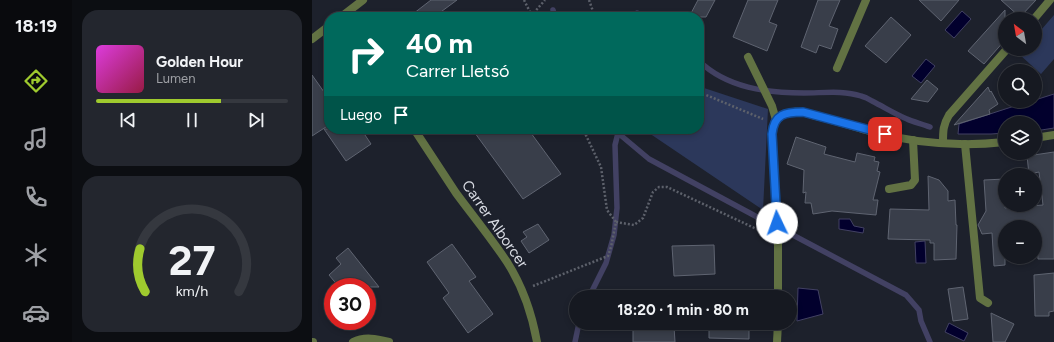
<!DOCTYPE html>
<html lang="es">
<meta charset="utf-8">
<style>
:root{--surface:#161921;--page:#23262e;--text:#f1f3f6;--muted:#9ea0a5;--line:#35383f;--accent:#9fca2e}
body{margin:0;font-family:Figtree,sans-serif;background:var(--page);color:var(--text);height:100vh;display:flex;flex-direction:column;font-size:15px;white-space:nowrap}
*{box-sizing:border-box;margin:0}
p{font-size:13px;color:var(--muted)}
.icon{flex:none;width:22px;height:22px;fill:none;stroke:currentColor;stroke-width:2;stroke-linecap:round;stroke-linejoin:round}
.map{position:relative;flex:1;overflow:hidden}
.drawer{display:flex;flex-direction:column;gap:10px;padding:10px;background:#0c0e12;width:240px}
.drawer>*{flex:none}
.hud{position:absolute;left:12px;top:12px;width:380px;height:122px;border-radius:16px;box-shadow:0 2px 6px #0003,0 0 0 1px var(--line);background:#00695c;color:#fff;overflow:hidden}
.needle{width:26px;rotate:329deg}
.controls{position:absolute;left:686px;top:12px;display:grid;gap:8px}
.controls a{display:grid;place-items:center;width:44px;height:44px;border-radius:50%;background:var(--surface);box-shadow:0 2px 6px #0003,0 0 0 1px var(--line);font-size:20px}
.speed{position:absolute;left:12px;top:278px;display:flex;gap:8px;font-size:20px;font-weight:700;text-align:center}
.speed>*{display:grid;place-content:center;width:52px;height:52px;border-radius:50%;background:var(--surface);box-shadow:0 2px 6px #0003,0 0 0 1px var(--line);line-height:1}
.speed .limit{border:6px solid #d22;background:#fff;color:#111}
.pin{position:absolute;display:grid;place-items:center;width:34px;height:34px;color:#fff;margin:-17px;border-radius:8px;box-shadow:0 2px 6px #0006}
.me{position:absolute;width:44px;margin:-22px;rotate:357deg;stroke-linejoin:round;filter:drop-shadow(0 0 3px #0008)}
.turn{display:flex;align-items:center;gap:14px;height:84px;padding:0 16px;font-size:18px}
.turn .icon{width:52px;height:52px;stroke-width:2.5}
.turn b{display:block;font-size:28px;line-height:34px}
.then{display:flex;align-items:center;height:38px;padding:0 16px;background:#0003;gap:8px;font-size:15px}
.drawer .card{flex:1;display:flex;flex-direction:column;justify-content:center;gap:6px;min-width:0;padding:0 14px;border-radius:16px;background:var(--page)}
.drawer .dial{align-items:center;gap:0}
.dial svg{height:104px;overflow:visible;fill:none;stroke:var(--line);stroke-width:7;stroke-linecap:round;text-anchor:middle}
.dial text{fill:var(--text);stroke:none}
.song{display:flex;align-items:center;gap:12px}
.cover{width:48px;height:48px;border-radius:6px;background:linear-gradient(135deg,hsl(300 70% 55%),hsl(340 70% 35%))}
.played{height:4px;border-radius:2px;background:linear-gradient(90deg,var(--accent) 65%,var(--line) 65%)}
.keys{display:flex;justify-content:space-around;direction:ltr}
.trip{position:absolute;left:257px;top:290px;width:228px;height:40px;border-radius:20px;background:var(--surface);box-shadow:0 2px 6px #0003,0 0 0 1px var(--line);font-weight:700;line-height:40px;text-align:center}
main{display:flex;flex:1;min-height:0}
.menu{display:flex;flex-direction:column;width:72px;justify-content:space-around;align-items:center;background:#090a0d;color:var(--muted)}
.menu .icon{width:28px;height:28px}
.menu .current{color:var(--accent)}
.menu b{font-size:18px;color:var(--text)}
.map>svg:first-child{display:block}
</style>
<main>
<nav class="menu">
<b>18:19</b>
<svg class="icon current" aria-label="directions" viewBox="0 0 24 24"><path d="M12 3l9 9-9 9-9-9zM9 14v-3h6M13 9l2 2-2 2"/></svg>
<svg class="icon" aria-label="music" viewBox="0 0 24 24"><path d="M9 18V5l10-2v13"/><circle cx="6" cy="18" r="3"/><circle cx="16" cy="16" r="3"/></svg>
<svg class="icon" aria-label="phone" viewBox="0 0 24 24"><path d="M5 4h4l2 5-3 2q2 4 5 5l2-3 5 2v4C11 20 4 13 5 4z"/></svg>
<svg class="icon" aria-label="climate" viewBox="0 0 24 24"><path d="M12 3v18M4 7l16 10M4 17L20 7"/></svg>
<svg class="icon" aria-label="car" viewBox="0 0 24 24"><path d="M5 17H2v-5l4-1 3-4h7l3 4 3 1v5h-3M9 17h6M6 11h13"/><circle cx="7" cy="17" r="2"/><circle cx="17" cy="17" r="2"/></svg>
</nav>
<section class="drawer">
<div class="card">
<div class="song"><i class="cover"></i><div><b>Golden Hour</b><p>Lumen</p></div></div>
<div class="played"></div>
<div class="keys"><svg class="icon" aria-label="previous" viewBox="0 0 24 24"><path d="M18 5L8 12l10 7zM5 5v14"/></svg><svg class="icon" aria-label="pause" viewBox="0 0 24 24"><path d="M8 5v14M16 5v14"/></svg><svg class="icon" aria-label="next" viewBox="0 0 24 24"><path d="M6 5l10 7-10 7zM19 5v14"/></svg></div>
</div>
<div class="card dial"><svg viewBox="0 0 100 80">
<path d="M14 69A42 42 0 1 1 86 69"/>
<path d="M14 69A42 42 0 0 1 10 36" stroke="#9fca2e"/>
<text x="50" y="56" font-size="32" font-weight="700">27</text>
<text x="50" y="72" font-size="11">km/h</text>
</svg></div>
</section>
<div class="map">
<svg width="742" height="342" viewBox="0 0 742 342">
<rect width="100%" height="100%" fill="#1d212c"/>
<g fill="#2c385b">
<polygon points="742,15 742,59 729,74 707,54 712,49 723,49 723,37"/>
<polygon points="387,85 389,87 456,109 451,210 331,129 387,129"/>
</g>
<g fill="#02002d" stroke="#424163">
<polygon points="650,11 659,19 642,38 633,30"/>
<polygon points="614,59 623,66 609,83 600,76"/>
<polygon points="742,94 742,128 723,131 723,123 693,123 693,133 679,134 646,134 647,124 718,101 723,101 723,100"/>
<polygon points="527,219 538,219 542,226 552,228 551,233 527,229"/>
<polygon points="613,241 614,263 604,263 603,242"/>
<polygon points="486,288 506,290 511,314 485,321"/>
<polygon points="637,323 656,333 652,341 633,332"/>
</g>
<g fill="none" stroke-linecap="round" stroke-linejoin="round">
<g stroke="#424163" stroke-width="5.5">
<polyline points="241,10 243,17"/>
<polyline points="325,13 333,17"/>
<path d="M387 61C415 88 455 93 492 93 511 93 531 90 549 96 553 97 557 99 560 101 572 107 583 114 595 119 601 122 611 124 618 127"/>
<polyline points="306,133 337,159 447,218"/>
<polyline points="477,233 594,295 607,310 609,321 618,342"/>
<polyline points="277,297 294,263 302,235 305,208 303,145 306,133 303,129"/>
<polyline points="263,342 267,323"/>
</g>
</g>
<g fill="#393e4a" stroke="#5f6471">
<polygon points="119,0 145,0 122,17 97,17"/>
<polygon points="386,0 403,0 394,17 377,17"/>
<polygon points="436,0 466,0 457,22 465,25 455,51 421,37"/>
<polygon points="506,0 528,0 517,26 526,29 519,49 507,45 504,53 489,47"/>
<polygon points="607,0 647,0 629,21"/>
<polygon points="689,0 724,0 708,17"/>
<polygon points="693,10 693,40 672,64 656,51"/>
<polygon points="579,17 599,35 574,63 553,46"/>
<polygon points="0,75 17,99 17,125 0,136"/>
<polygon points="615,80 626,89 616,102 599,99"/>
<polygon points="676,87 678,92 679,91 686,104 677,110 678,114 642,125"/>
<polygon points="12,129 49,129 59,144 34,161"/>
<polygon points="160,129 216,129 249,174 211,199"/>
<polygon points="484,137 514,147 512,154 543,162 545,153 563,157 562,161 567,162 565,171 568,172 561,200 566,200 564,215 520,211 501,214 499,203 493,203 494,192 491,193 492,170 475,164"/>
<polygon points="742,152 742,259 726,259 724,227 693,227 693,265 682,266 680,233 670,234 667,227 666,225 674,211 672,180 693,179 693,208 731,205 727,172 717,174 715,156"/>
<polygon points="616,176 627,180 636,191 636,201 643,200 644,225 645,225 644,259 622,260 622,243 618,243 618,240 576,239 578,209 617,210"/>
<polygon points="226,224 237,240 217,253 209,241 215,237 211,232"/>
<polygon points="140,244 164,277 157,281 181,314 156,333 131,298 137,293 115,262"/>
<polygon points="402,245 403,274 362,276 360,246"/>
<polygon points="36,248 67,287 27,287 17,275 29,264 24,258"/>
<polygon points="742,273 742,311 737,312 737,316 723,316 722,275"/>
<polygon points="651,287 656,319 641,321 636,289"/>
<polygon points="679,313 702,324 693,342 681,342"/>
<polygon points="397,323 437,323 437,339 397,338"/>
<polygon points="321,326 362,326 363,342 321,342"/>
</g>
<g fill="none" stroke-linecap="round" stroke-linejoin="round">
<g stroke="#5d616b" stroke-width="2.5" stroke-dasharray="2 2" stroke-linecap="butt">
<polyline points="212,0 220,16"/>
<polyline points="277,0 283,17"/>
<polyline points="219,16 233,0"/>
<polyline points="387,92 451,119"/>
<polyline points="304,222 322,225 331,218 341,192 347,187 355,187 453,233"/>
<polyline points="221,286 296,256 299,247 304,222 295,210 289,167 271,129"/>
</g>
<g stroke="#627243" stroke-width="8">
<polyline points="722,19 738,0"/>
<polyline points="436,57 460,106 464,120"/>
<path d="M631 143C631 131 631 125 637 115L695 49"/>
<polyline points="653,144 668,298 676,303"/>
<polyline points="577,189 599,185 603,180 601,140"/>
</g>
<g stroke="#627243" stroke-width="8">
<polyline points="29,17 51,0"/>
<polyline points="0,39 17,26"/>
<polyline points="525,68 554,0"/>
<path d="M102 129C116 150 130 172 144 193 161 216 179 238 195 262 211 287 220 314 225 342"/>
<polyline points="723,138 742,135"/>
<path d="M466 297V237L460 134C461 121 466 114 481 112 489 111 497 114 504 116 522 120 540 126 557 131 601 143 648 147 693 142"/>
<polyline points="0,342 1,342"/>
<path d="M41 342C53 336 65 339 77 342"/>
<polyline points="465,342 466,323"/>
</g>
</g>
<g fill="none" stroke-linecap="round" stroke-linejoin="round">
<defs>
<path id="route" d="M465 223 460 134C462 114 473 112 491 112L573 134"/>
</defs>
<use href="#route" stroke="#114b97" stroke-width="10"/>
<use href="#route" stroke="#1a73e8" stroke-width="7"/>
</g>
<g text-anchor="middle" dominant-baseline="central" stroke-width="4" stroke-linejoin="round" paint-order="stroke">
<g font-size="15" fill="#d7dae2" stroke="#1d212c">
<text transform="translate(183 224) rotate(55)">Carrer Alborcer</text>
</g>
</g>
</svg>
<div class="controls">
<a><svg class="needle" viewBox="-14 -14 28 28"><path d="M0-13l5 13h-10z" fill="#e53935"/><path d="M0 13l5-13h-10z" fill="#9ea0a5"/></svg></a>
<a><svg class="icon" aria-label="search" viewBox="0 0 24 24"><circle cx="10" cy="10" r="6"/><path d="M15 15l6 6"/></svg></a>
<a><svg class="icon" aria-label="layers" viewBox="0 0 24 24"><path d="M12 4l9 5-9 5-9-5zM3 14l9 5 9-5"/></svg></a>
<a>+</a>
<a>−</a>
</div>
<div class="speed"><div class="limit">30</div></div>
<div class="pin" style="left:573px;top:134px;background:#d93025"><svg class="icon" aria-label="arrive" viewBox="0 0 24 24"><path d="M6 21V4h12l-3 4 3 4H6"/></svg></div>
<svg class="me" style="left:465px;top:223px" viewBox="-20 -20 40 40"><circle r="19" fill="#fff"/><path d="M0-13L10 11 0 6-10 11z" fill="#1a73e8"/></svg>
<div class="trip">18:20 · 1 min · 80 m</div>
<div class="hud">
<div class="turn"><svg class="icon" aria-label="right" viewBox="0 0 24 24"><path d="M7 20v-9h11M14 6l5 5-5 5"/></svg><div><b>40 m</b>Carrer Lletsó</div></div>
<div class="then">Luego<svg class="icon" aria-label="arrive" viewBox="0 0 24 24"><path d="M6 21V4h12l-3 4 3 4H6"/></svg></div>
</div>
</div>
</main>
